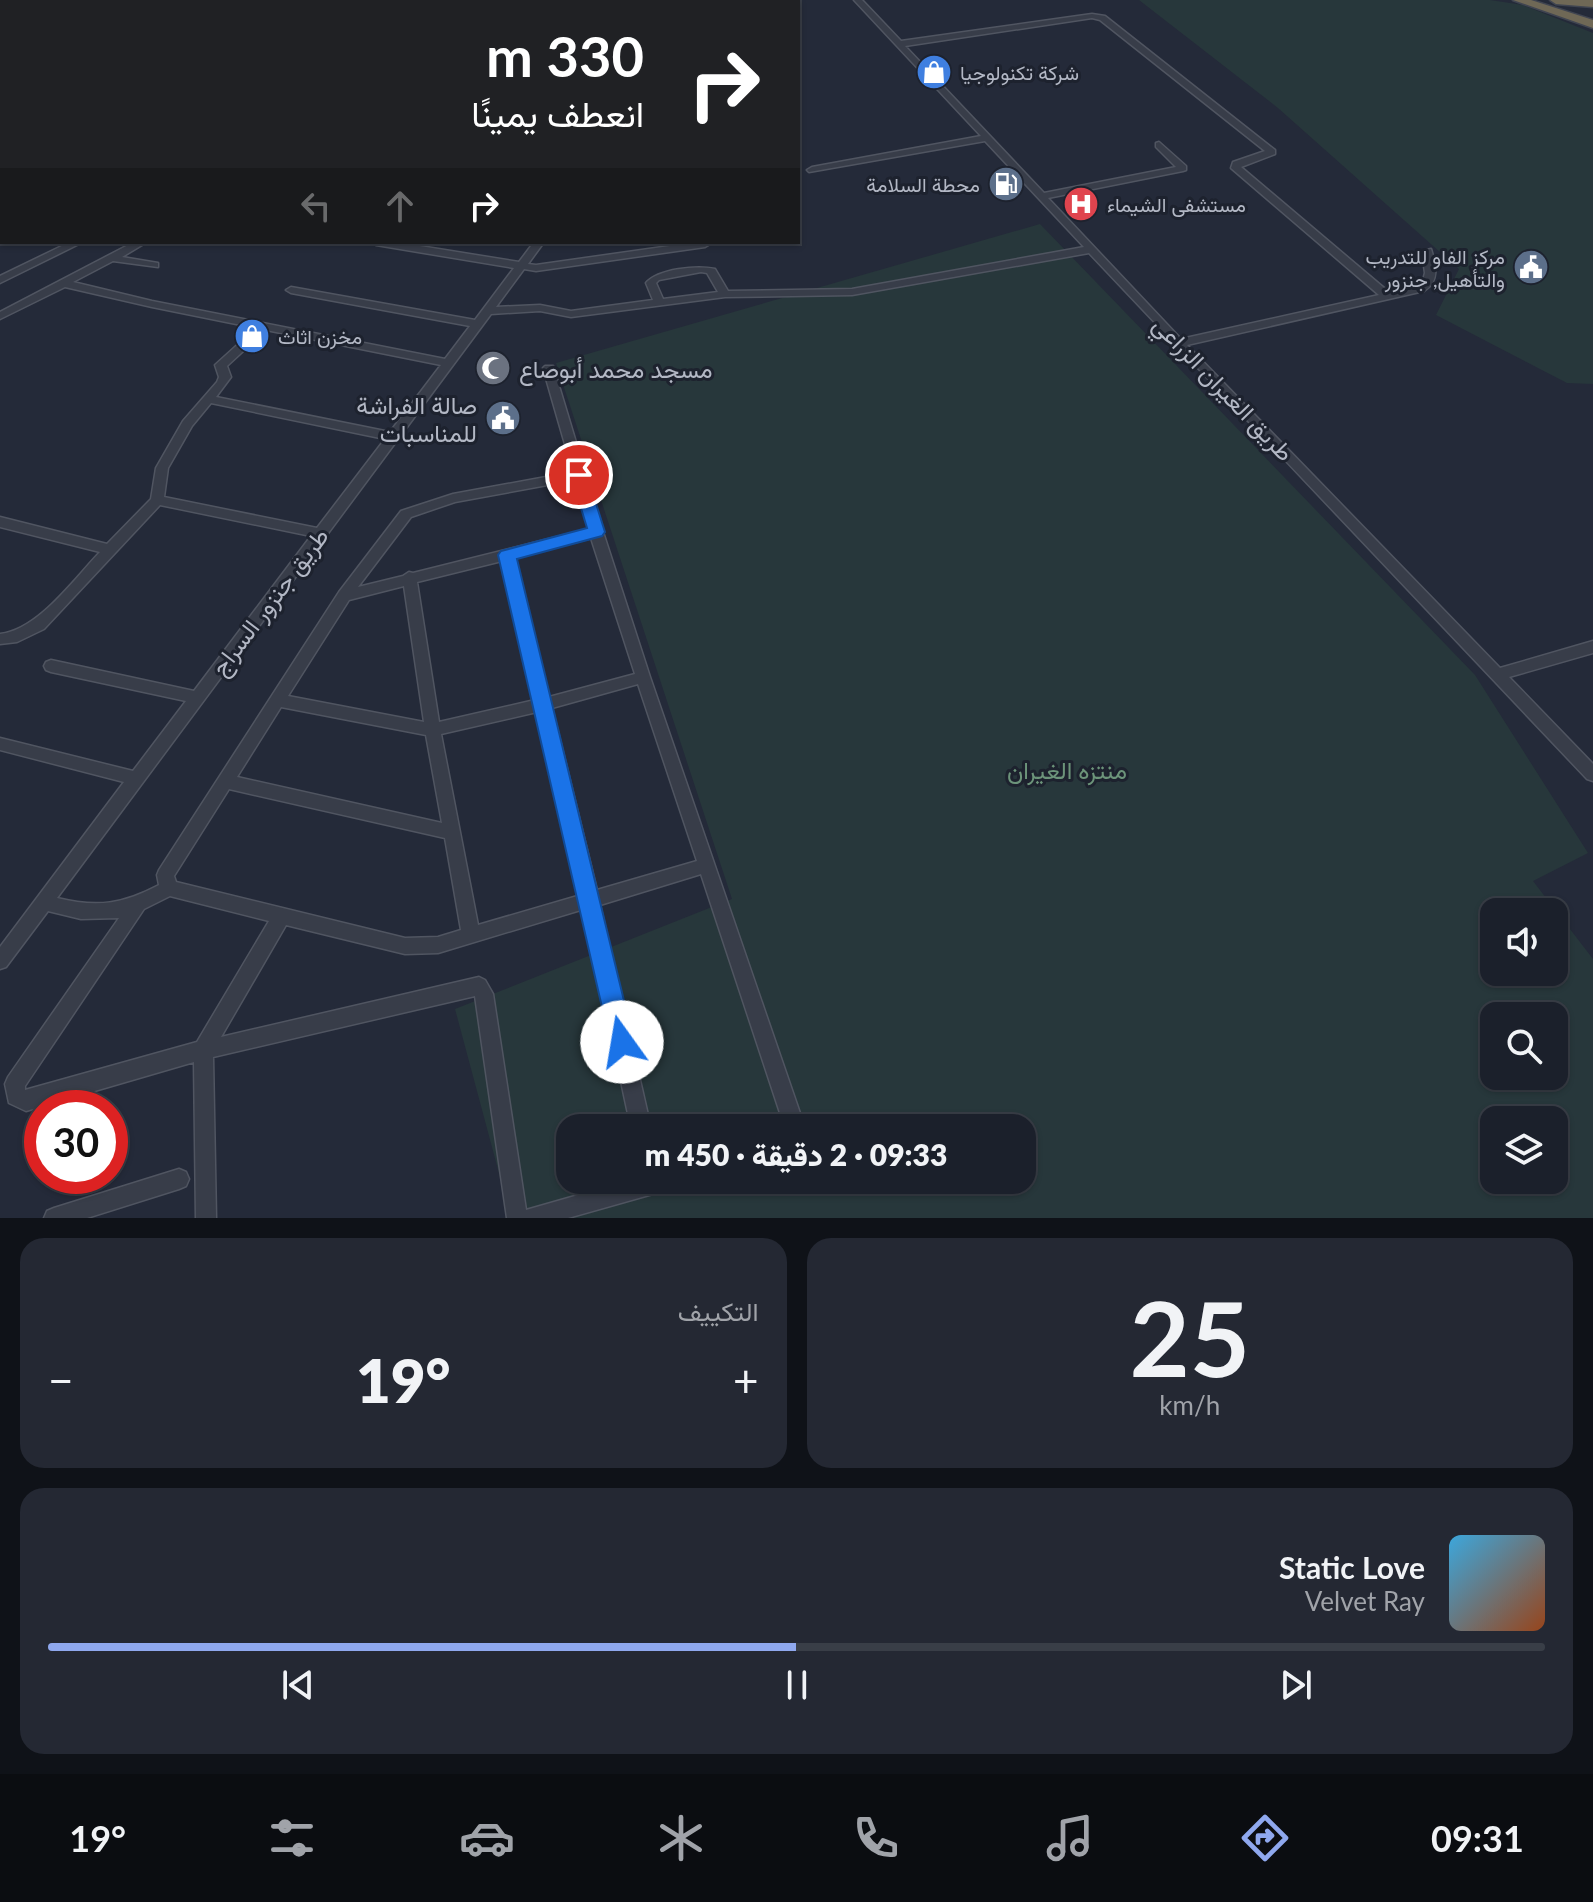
<!DOCTYPE html>
<html lang="ar">
<meta charset="utf-8">
<style>
:root{--surface:#1b202b;--page:#242833;--text:#f1f3f6;--muted:#a0a3a9;--line:#393e47;--accent:#8fa8ee}
body{margin:0;font-family:Lato,Vazirmatn,sans-serif;background:var(--page);color:var(--text);direction:rtl;height:100vh;display:flex;flex-direction:column;font-size:30px;white-space:nowrap}
*{box-sizing:border-box;margin:0}
p{font-size:26px;color:var(--muted)}
.icon{flex:none;width:44px;height:44px;fill:none;stroke:currentColor;stroke-width:2;stroke-linecap:round;stroke-linejoin:round}
.map{position:relative;height:1218px;overflow:hidden;direction:ltr}
.details{display:flex;flex-direction:column;gap:20px;padding:20px;background:#0f1218;flex:1}
.details>*{flex:none}
.top-card{position:absolute;left:0px;top:0px;width:800px;height:244px;box-shadow:0 2px 6px #0004,0 0 0 2px var(--line);direction:rtl;background:#202124;color:#fff;overflow:hidden}
.fabs{position:absolute;left:1480px;top:898px;display:grid;gap:16px}
.fabs a{display:grid;place-items:center;width:88px;height:88px;border-radius:16px;background:var(--surface);box-shadow:0 2px 6px #0004,0 0 0 2px var(--line);font-size:40px}
.speed{position:absolute;left:24px;top:1090px;display:flex;gap:16px;font-size:40px;font-weight:700;text-align:center}
.speed>*{display:grid;place-content:center;width:104px;height:104px;border-radius:50%;background:var(--surface);box-shadow:0 2px 6px #0004,0 0 0 2px var(--line);line-height:1}
.speed .limit{border:12px solid #d22;background:#fff;color:#111}
.pin{position:absolute;display:grid;place-items:center;width:68px;height:68px;color:#fff;margin:-34px;border:4px solid #fff;border-radius:50%;box-shadow:0 2px 8px #0007}
.me{position:absolute;width:88px;margin:-44px;rotate:347deg;stroke-linejoin:round;filter:drop-shadow(0 0 6px #0008)}
.turn{display:flex;align-items:center;gap:28px;height:168px;padding:0 24px;font-size:36px}
.turn .icon{width:104px;height:104px;stroke-width:2.5}
.turn b{display:block;font-size:56px;line-height:68px}
.lanes{display:flex;align-items:center;height:76px;padding:0 24px;background:#0003;justify-content:center;gap:40px;direction:ltr}
.lanes .off{opacity:.35}
.big{font-size:60px;font-weight:800;line-height:1.1}
.details .tile{flex:1;display:flex;flex-direction:column;justify-content:center;gap:12px;min-width:0;padding:0 28px;border-radius:24px;background:var(--page)}
.details .dial{align-items:center;gap:0}
.dial b{font-size:104px;line-height:1}
.song{display:flex;align-items:center;gap:24px}
.cover{width:96px;height:96px;border-radius:12px;background:linear-gradient(135deg,hsl(200 70% 55%),hsl(20 70% 35%))}
.played{height:8px;border-radius:4px;background:linear-gradient(90deg,var(--accent) 50%,var(--line) 50%)}
.keys{display:flex;justify-content:space-around;direction:ltr}
.heat{display:flex;justify-content:space-between;align-items:center;font-size:44px;direction:ltr}
.details .tiles{flex:1;display:grid;gap:20px;grid-template-columns:1fr 1fr}
.tile:last-child{grid-column:span 2}
.trip{position:absolute;left:556px;top:1114px;width:480px;height:80px;border-radius:24px;background:var(--surface);box-shadow:0 2px 6px #0004,0 0 0 2px var(--line);font-weight:800;line-height:80px;text-align:center;direction:rtl}
.dock{display:flex;height:128px;justify-content:space-around;align-items:center;background:#0b0d11;color:var(--muted)}
.dock .icon{width:56px;height:56px}
.dock .selected{color:var(--accent)}
.dock b{font-size:36px;color:var(--text)}
.map>svg:first-child{display:block}
</style>
<div class="map">
<svg width="1593" height="1218" viewBox="0 0 1593 1218">
<rect width="100%" height="100%" fill="#242a39"/>
<g fill="#27373b" fill-rule="evenodd">
<polygon points="1139,0 1490,0 1523,5 1593,33 1593,384 1567,383 1436,315 1459,269 1278,108"/>
<path d="M1040 224 1475 675 1588 853 1533 881 1593 959V1218H511L455 1009 732 899 556 363ZM1494 912H1554V972H1494ZM1494 1016H1554V1076H1494ZM1494 1120H1554V1180H1494ZM570 1128H1022V1180H570Z"/>
</g>
<g fill="none" stroke-linecap="round" stroke-linejoin="round">
<defs>
<g id="minor">
<polygon points="274,0 285,0 272,2"/>
<polygon points="625,0 648,0 651,2 628,2"/>
<path d="M854 0H862L901 41 1092 14 1105 16 1275 150V154L1241 167 1390 293 1422 284 1425 273 1422 251 1431 249C1436 265 1440 281 1424 291L1187 345 1500 668 1593 641V653L1509 677 1593 764V781L1587 779 1089 253 852 295 725 297 571 317 540 311 491 314 57 898C98 908 123 904 159 885L157 875 159 870 339 592 401 511 453 494 573 472 543 368 545 366H553L603 532 650 677 802 1119 800 1128H780L782 1119 701 874 600 905 651 1128H631L584 909 438 953 405 954 286 925 221 1037 479 977 485 980 493 994 526 1210 631 1180H677L674 1187 667 1190 568 1218H507L475 996 213 1057 216 1218H196L194 1062 26 1111 9 1103 5 1084 8 1077 119 918 81 919 48 911 6 967 0 969V947L124 782 0 750V738L133 771 186 701 51 672 46 670 44 666 46 662 51 660 194 691 311 536 160 505 44 629 17 642 0 644V634C38 630 74 579 100 552L0 527V517L107 544 151 499 156 468 183 421 217 382 219 377 215 365 256 328 152 307 65 287 0 319V312L134 242H147L122 257 158 263V267L113 261 73 282 152 301 445 359 470 326 291 293 286 290 291 287 475 320 514 268 376 245 371 242H395L519 262 534 242H544L528 264 536 265 698 242H709L710 244 705 247 536 271 524 269 496 307 540 305 571 311 653 300 646 283C658 269 697 265 715 269L728 291 852 289 1084 247 985 141 809 172 807 170 812 167 981 136ZM1092 18 1100 20 1265 151 1233 162 1231 168 1379 295 1181 339 1048 198 1183 171 1186 170V166L1159 142 1156 143V147L1176 167 1044 193 905 46ZM701 272 707 273 718 292 663 299 656 283 659 280ZM266 330 441 365 390 432 216 397 231 377 227 366ZM211 403 385 439 317 528 164 497 168 468 192 426ZM575 480 589 529 413 573 409 572 403 576 358 587 411 517 455 502ZM591 538 635 674 549 697 514 558ZM502 561 535 700 439 722 417 582ZM404 586 424 722 288 696 349 600ZM638 684 697 861 597 890 552 708ZM281 707 426 735 442 823 237 777ZM537 712 581 895 478 925 441 734ZM229 789 445 838 461 930 438 937 405 938 176 882 174 876ZM170 896 269 921 197 1042 25 1090V1086L144 909Z"/>
<polygon points="0,1 4,2 2,6 0,6"/>
<rect x="0" y="44" width="2" height="4"/>
<polygon points="0,94 2,95 2,101 0,100"/>
<rect x="0" y="126" width="2" height="6"/>
<polygon points="2,160 2,166 0,167 0,161"/>
<polygon points="0,187 2,188 2,194 0,193"/>
<rect x="0" y="235" width="2" height="7"/>
<polygon points="70,242 83,242 0,283 0,276"/>
<polygon points="179,1169 186,1172 189,1179 186,1186 179,1189 87,1218 44,1218 47,1211 54,1208"/>
</g>
<g id="highway">
<polygon points="1513,0 1531,0 1593,20 1593,28"/>
<polygon points="1550,0 1593,0 1593,7 1556,4"/>
</g>
</defs>
<use href="#minor" stroke="#505561" stroke-width="3"/>
<use href="#highway" stroke="#404551" stroke-width="3"/>
<use href="#minor" fill="#383d49" fill-rule="evenodd"/>
<use href="#highway" fill="#6f6856" fill-rule="evenodd"/>
</g>
<polygon fill="#1a73e8" stroke="#114b97" stroke-width="2" points="579,470 587,475 605,532 602,536 517,559 634,1042 630,1050 622,1054 613,1050 610,1042 498,555 501,551 587,528 571,475"/>
<defs>
<symbol id="shop-disc" viewBox="-11 -11 22 22"><circle r="9.5" fill="#3f7fe0" stroke="#1d222e"/><path d="M-5-2.5h2.3a2.7 3.5 0 0 1 5.4 0H5L5.5 6h-11ZM-1.5-2.5h3a1.5 2.3 0 0 0-3 0Z" fill="#fff"/></symbol>
<symbol id="fuel-disc" viewBox="-11 -11 22 22"><circle r="9.5" fill="#5c6f8a" stroke="#1d222e"/><path d="M-5.5-6h7V0h2V4h1.3V-2.5L3-4.5l.8-.8L6-3V5H2.5V1h-1V6h-7ZM-4.2-4.7v3.2H.2V-4.7Z" fill="#fff"/></symbol>
<symbol id="hospital-disc" viewBox="-11 -11 22 22"><circle r="9.5" fill="#e0444e" stroke="#1d222e"/><path d="M-5-5h3v3.5h4V-5h3V5h-3V1.5h-4V5h-3Z" fill="#fff"/></symbol>
<symbol id="civic-disc" viewBox="-11 -11 22 22"><circle r="9.5" fill="#5c6f8a" stroke="#1d222e"/><path d="M-.6-6.5H3V-4.5H.6V-3L4-1V1h2V6H-6V1h2V-1L-.6-3ZM-1.2 2.5V6h2.4V2.5Z" fill="#fff"/></symbol>
<symbol id="mosque-disc" viewBox="-11 -11 22 22"><circle r="9.5" fill="#6b7280" stroke="#1d222e"/><path d="M3.5-4.9A6 6 0 1 0 3.5 4.9A5 5 0 1 1 3.5-4.9Z" fill="#fff"/></symbol>
</defs>
<g fill-rule="evenodd">
<use href="#shop-disc" x="914" y="52" width="40" height="40"/>
<use href="#fuel-disc" x="986" y="164" width="40" height="40"/>
<use href="#hospital-disc" x="1061" y="184" width="40" height="40"/>
<use href="#civic-disc" x="1511" y="247" width="40" height="40"/>
<use href="#shop-disc" x="232" y="316" width="40" height="40"/>
<use href="#mosque-disc" x="473" y="348" width="40" height="40"/>
<use href="#civic-disc" x="483" y="398" width="40" height="40"/>
</g>
<g text-anchor="middle" dominant-baseline="central" stroke-width="6" stroke-linejoin="round" paint-order="stroke">
<g font-size="20" fill="#b3b8c5" stroke="#1d222e" text-anchor="start">
<text x="960" y="72">شركة تكنولوجيا</text>
<text x="980" y="184" text-anchor="end">محطة السلامة</text>
<text x="1107" y="204">مستشفى الشيماء</text>
<text x="1505" y="256" text-anchor="end">مركز الفاو للتدريب<tspan x="1505" dy="23">والتأهيل, جنزور</tspan></text>
<text x="278" y="336">مخزن اثاث</text>
</g>
<g font-size="24" fill="#b3b8c5" stroke="#1d222e" text-anchor="start">
<text x="519" y="368">مسجد محمد أبوصاع</text>
<text x="477" y="404" text-anchor="end">صالة الفراشة<tspan x="477" dy="28">للمناسبات</tspan></text>
</g>
<g font-size="24" fill="#b3b8c5" stroke="#1d222e">
<text transform="translate(1224 388) rotate(46)">طريق الغيران الزراعي</text>
<text transform="translate(269 601) rotate(-53)">طريق جنزور السراج</text>
</g>
<g font-size="24" fill="#6c947a" stroke="#1d222e">
<text x="1067" y="769">منتزه الغيران</text>
</g>
</g>
</svg>
<div class="fabs">
<a><svg class="icon" aria-label="sound" viewBox="0 0 24 24"><path d="M4 9h4l5-4v14l-5-4H4zM17 9q2 3 0 6"/></svg></a>
<a><svg class="icon" aria-label="search" viewBox="0 0 24 24"><circle cx="10" cy="10" r="6"/><path d="M15 15l6 6"/></svg></a>
<a><svg class="icon" aria-label="layers" viewBox="0 0 24 24"><path d="M12 4l9 5-9 5-9-5zM3 14l9 5 9-5"/></svg></a>
</div>
<div class="speed"><div class="limit">30</div></div>
<div class="pin" style="left:579px;top:475px;background:#d93025"><svg class="icon" aria-label="arrive" viewBox="0 0 24 24"><path d="M6 21V4h12l-3 4 3 4H6"/></svg></div>
<svg class="me" style="left:622px;top:1042px" viewBox="-20 -20 40 40"><circle r="19" fill="#fff"/><path d="M0-13L10 11 0 6-10 11z" fill="#1a73e8"/></svg>
<div class="trip">09:33 · 2 دقيقة · 450 m</div>
<div class="top-card">
<div class="turn"><svg class="icon" aria-label="right" viewBox="0 0 24 24"><path d="M7 20v-9h11M14 6l5 5-5 5"/></svg><div><b>330 m</b>انعطف يمينًا</div></div>
<div class="lanes"><svg class="icon off" aria-label="left" viewBox="0 0 24 24"><path d="M17 20v-9H6M10 6l-5 5 5 5"/></svg><svg class="icon off" aria-label="ahead" viewBox="0 0 24 24"><path d="M12 20V5M6 11l6-6 6 6"/></svg><svg class="icon" aria-label="right" viewBox="0 0 24 24"><path d="M7 20v-9h11M14 6l5 5-5 5"/></svg></div>
</div>
</div>
<section class="details">
<div class="tiles">
<div class="tile dial"><b>25</b><p>km/h</p></div>
<div class="tile"><p>التكييف</p>
<div class="heat"><a>−</a><b class="big">19°</b><a>+</a></div>
</div>
<div class="tile">
<div class="song"><i class="cover"></i><div><b>Static Love</b><p>Velvet Ray</p></div></div>
<div class="played"></div>
<div class="keys"><svg class="icon" aria-label="previous" viewBox="0 0 24 24"><path d="M18 5L8 12l10 7zM5 5v14"/></svg><svg class="icon" aria-label="pause" viewBox="0 0 24 24"><path d="M8 5v14M16 5v14"/></svg><svg class="icon" aria-label="next" viewBox="0 0 24 24"><path d="M6 5l10 7-10 7zM19 5v14"/></svg></div>
</div>
</div>
</section>
<nav class="dock">
<b>09:31</b>
<svg class="icon selected" aria-label="directions" viewBox="0 0 24 24"><path d="M12 3l9 9-9 9-9-9zM9 14v-3h6M13 9l2 2-2 2"/></svg>
<svg class="icon" aria-label="music" viewBox="0 0 24 24"><path d="M9 18V5l10-2v13"/><circle cx="6" cy="18" r="3"/><circle cx="16" cy="16" r="3"/></svg>
<svg class="icon" aria-label="phone" viewBox="0 0 24 24"><path d="M5 4h4l2 5-3 2q2 4 5 5l2-3 5 2v4C11 20 4 13 5 4z"/></svg>
<svg class="icon" aria-label="climate" viewBox="0 0 24 24"><path d="M12 3v18M4 7l16 10M4 17L20 7"/></svg>
<svg class="icon" aria-label="car" viewBox="0 0 24 24"><path d="M5 17H2v-5l4-1 3-4h7l3 4 3 1v5h-3M9 17h6M6 11h13"/><circle cx="7" cy="17" r="2"/><circle cx="17" cy="17" r="2"/></svg>
<svg class="icon" aria-label="filters" viewBox="0 0 24 24"><path d="M4 7h16M4 17h16"/><circle cx="9" cy="7" r="2"/><circle cx="15" cy="17" r="2"/></svg>
<b>19°</b>
</nav>
